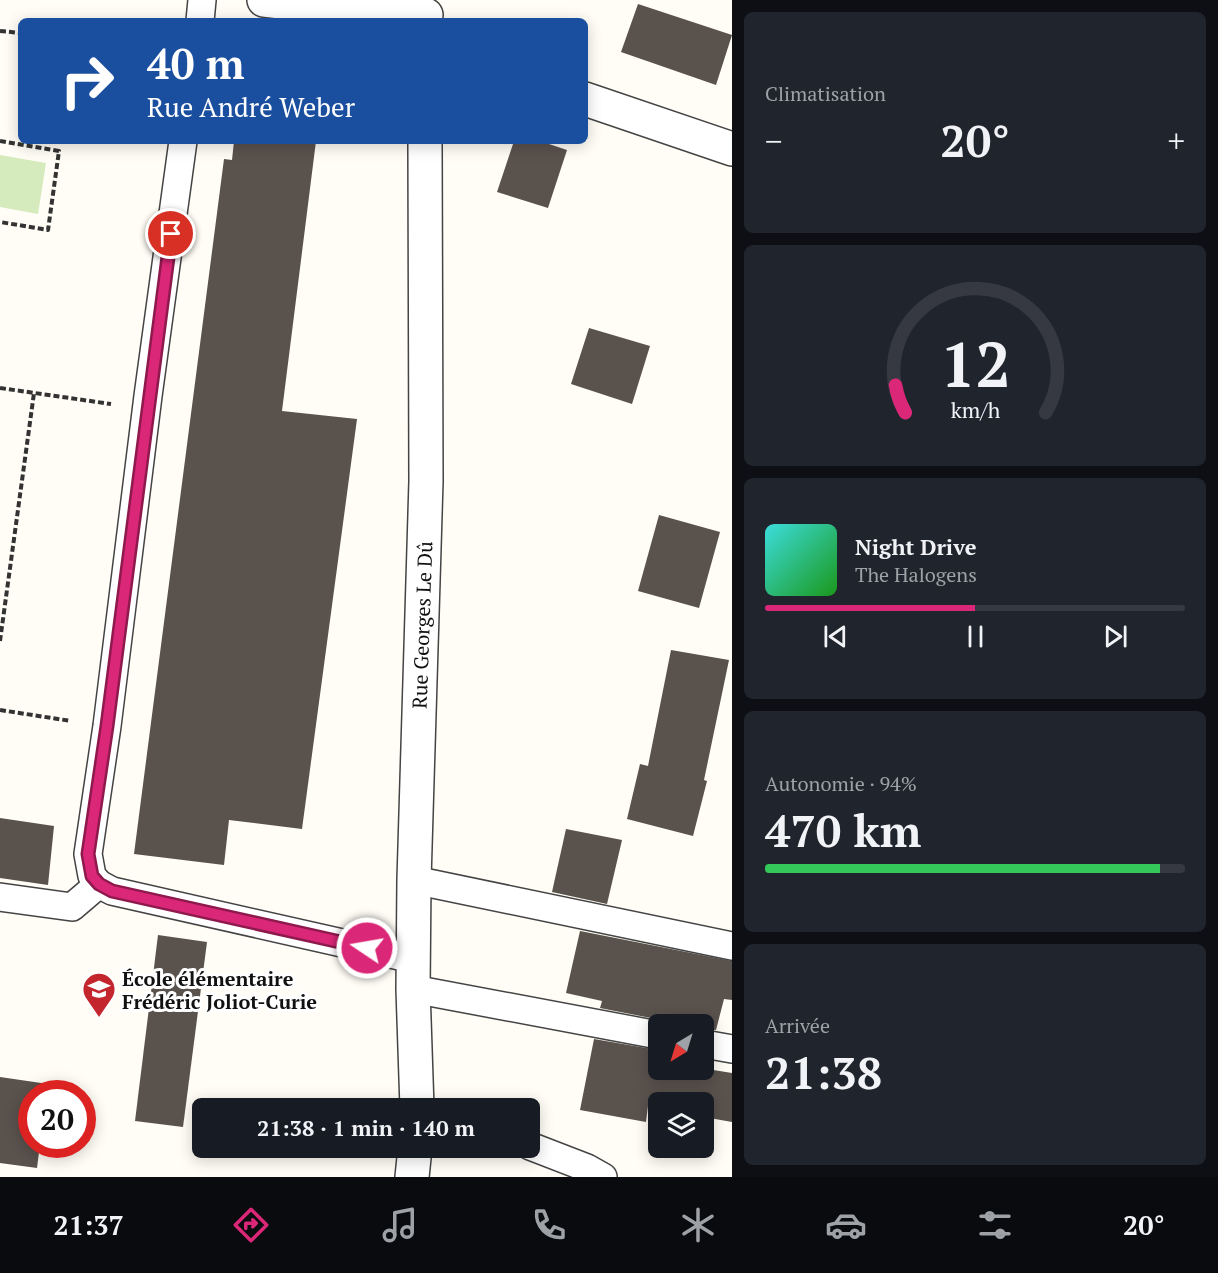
<!DOCTYPE html>
<html lang="fr">
<meta charset="utf-8">
<style>
:root{--surface:#171b24;--page:#20242c;--text:#f1f3f6;--muted:#9ea1a6;--line:#363941;--accent:#db2777}
body{margin:0;font-family:"PT Serif",serif;background:var(--page);color:var(--text);height:100vh;display:flex;flex-direction:column;font-size:22px;white-space:nowrap}
*{box-sizing:border-box;margin:0}
p{font-size:20px;color:var(--muted)}
.icon{flex:none;width:33px;height:33px;fill:none;stroke:currentColor;stroke-width:2;stroke-linecap:round;stroke-linejoin:round}
.map{position:relative;flex:1;overflow:hidden}
.side{display:flex;flex-direction:column;gap:12px;padding:12px;background:#0d0f14;width:486px}
.side>*{flex:none}
.top-card{position:absolute;left:18px;top:18px;width:570px;height:126px;border-radius:9px;box-shadow:0 3px 15px #0003;background:#1a4fa0;color:#fff;overflow:hidden}
.needle{width:39px;rotate:218deg}
.fabs{position:absolute;left:648px;top:1014px;display:grid;gap:12px}
.fabs a{display:grid;place-items:center;width:66px;height:66px;border-radius:9px;background:var(--surface);box-shadow:0 3px 15px #0003;font-size:30px}
.speed{position:absolute;left:18px;top:1080px;display:flex;gap:12px;font-size:30px;font-weight:700;text-align:center}
.speed>*{display:grid;place-content:center;width:78px;height:78px;border-radius:50%;background:var(--surface);box-shadow:0 3px 15px #0003;line-height:1}
.speed .limit{border:9px solid #d22;background:#fff;color:#111}
.pin{position:absolute;display:grid;place-items:center;width:51px;height:51px;color:#fff;margin:-26px;border:3px solid #fff;border-radius:50%;box-shadow:0 2px 6px #0007}
.me{position:absolute;width:66px;margin:-33px;rotate:282deg;stroke-linejoin:round;filter:drop-shadow(0 0 4px #0008)}
.turn{display:flex;align-items:center;gap:21px;height:126px;padding:0 30px;font-size:27px}
.turn .icon{width:78px;height:78px;stroke-width:2.5}
.turn b{display:block;font-size:42px;line-height:51px}
.big{font-size:45px;font-weight:800;line-height:1.1}
.side .widget{flex:1;display:flex;flex-direction:column;justify-content:center;gap:9px;min-width:0;padding:0 21px;border-radius:9px;background:var(--page)}
.side .dial{align-items:center;gap:0}
.dial svg{height:156px;overflow:visible;fill:none;stroke:var(--line);stroke-width:7;stroke-linecap:round;text-anchor:middle}
.dial text{fill:var(--text);stroke:none}
.song{display:flex;align-items:center;gap:18px}
.cover{width:72px;height:72px;border-radius:9px;background:linear-gradient(135deg,hsl(180 70% 55%),hsl(120 70% 35%))}
.played{height:6px;border-radius:3px;background:linear-gradient(90deg,var(--accent) 50%,var(--line) 50%)}
.keys{display:flex;justify-content:space-around;direction:ltr}
.heat{display:flex;justify-content:space-between;align-items:center;font-size:33px;direction:ltr}
.charge{height:9px;border-radius:4px;background:linear-gradient(90deg,#34c759 94%,var(--line) 0)}
.trip{position:absolute;left:192px;top:1098px;width:348px;height:60px;border-radius:9px;background:var(--surface);box-shadow:0 3px 15px #0003;font-weight:800;line-height:60px;text-align:center}
.tab-bar{display:flex;height:96px;justify-content:space-around;align-items:center;background:#090b0e;color:var(--muted)}
.tab-bar .icon{width:42px;height:42px}
.tab-bar .current{color:var(--accent)}
.tab-bar b{font-size:27px;color:var(--text)}
main{display:flex;flex:1;min-height:0}
.map>svg:first-child{display:block}
</style>
<main>
<div class="map">
<svg width="732" height="1177" viewBox="0 0 732 1177">
<rect width="100%" height="100%" fill="#fffdf5"/>
<polygon fill="#d5ebbd" points="0,155 46,163 38,214 0,207"/>
<g fill="#5a524d">
<polygon points="638,4 732,35 716,85 621,52"/>
<polygon points="234,141 316,141 282,411 357,419 302,829 229,820 224,865 134,854 224,159 232,160"/>
<polygon points="514,141 540,141 567,150 548,208 497,192"/>
<polygon points="589,328 650,346 632,404 571,384"/>
<polygon points="659,515 720,532 699,608 638,591"/>
<polygon points="671,650 729,660 704,780 707,781 693,836 627,819 640,764 648,766"/>
<polygon points="0,818 54,826 48,885 0,878"/>
<polygon points="566,829 622,840 607,904 552,892"/>
<polygon points="580,931 732,961 732,1000 724,999 716,1030 704,1029 704,1024 669,1024 661,1020 600,1008 602,1001 566,993"/>
<polygon points="158,935 207,942 183,1127 135,1121"/>
<polygon points="594,1039 658,1050 658,1070 704,1070 704,1060 709,1061 707,1069 732,1073 732,1122 704,1117 704,1102 658,1102 658,1108 648,1106 646,1122 580,1110"/>
<polygon points="0,1077 48,1084 47,1094 32,1094 32,1144 40,1144 37,1168 0,1163"/>
</g>
<g fill="none" stroke-linecap="round" stroke-linejoin="round">
<defs>
<g id="service">
<polyline points="200,21 202,0"/>
<polyline points="183,141 148,396 107,726 88,854 92,876 99,884 112,891 413,959"/>
<polyline points="414,880 732,946"/>
<polyline points="0,897 72,907 99,884"/>
<polyline points="413,989 658,1035"/>
<polyline points="704,1044 732,1049"/>
<polyline points="530,1146 587,1168 603,1177"/>
</g>
<g id="minor">
<polyline points="264,0 376,13 426,15"/>
<polyline points="585,99 732,149"/>
<polyline points="417,1108 413,989 414,880 426,481 425,141"/>
<polyline points="412,1177 415,1148"/>
</g>
</defs>
<use href="#service" stroke="#444" stroke-width="30"/>
<use href="#minor" stroke="#444" stroke-width="36"/>
<g stroke="#333" stroke-width="4" stroke-dasharray="6 3" stroke-linecap="butt">
<polyline points="0,31 21,33"/>
<polyline points="0,141 59,151 48,230 0,222"/>
<polyline points="0,388 111,404"/>
<polyline points="0,641 34,393"/>
<polyline points="0,710 71,721"/>
</g>
<use href="#service" stroke="#fff" stroke-width="27"/>
<use href="#minor" stroke="#fff" stroke-width="33"/>
</g>
<g fill="none" stroke-linecap="round" stroke-linejoin="round">
<defs>
<polyline id="route" points="171,234 107,726 88,854 92,876 99,884 112,891 367,948"/>
</defs>
<use href="#route" stroke="#8e194d" stroke-width="15"/>
<use href="#route" stroke="#db2777" stroke-width="10"/>
</g>
<defs>
<symbol id="school-pin" viewBox="-11 -11 22 30"><path d="M0 17L-7.5 6A9.5 9.5 0 1 1 7.5 6Z" fill="#c4262e" stroke="#fff"/><path d="M0-5L7-2L0 1L-7-2ZM-4 1L0 2.5L4 1V4Q0 6-4 4Z" fill="#fff"/></symbol>
</defs>
<g fill-rule="evenodd">
<use href="#school-pin" x="80" y="970" width="38" height="52"/>
</g>
<g text-anchor="middle" dominant-baseline="central" stroke-width="6" stroke-linejoin="round" paint-order="stroke">
<g font-size="20" fill="#111" stroke="#fff">
<text transform="translate(422 625) rotate(-88)">Rue Georges Le Dû</text>
</g>
<g font-size="20" font-weight="bold" fill="#111" stroke="#fff" text-anchor="start">
<text x="122" y="978">École élémentaire<tspan x="122" dy="23">Frédéric Joliot-Curie</tspan></text>
</g>
</g>
</svg>
<div class="fabs">
<a><svg class="needle" viewBox="-14 -14 28 28"><path d="M0-13l5 13h-10z" fill="#e53935"/><path d="M0 13l5-13h-10z" fill="#9ea1a6"/></svg></a>
<a><svg class="icon" aria-label="layers" viewBox="0 0 24 24"><path d="M12 4l9 5-9 5-9-5zM3 14l9 5 9-5"/></svg></a>
</div>
<div class="speed"><div class="limit">20</div></div>
<div class="pin" style="left:171px;top:234px;background:#d93025"><svg class="icon" aria-label="arrive" viewBox="0 0 24 24"><path d="M6 21V4h12l-3 4 3 4H6"/></svg></div>
<svg class="me" style="left:367px;top:948px" viewBox="-20 -20 40 40"><circle r="17" fill="#db2777" stroke="#fff" stroke-width="3"/><path d="M0-11L8 9 0 5-8 9z" fill="#fff"/></svg>
<div class="trip">21:38 · 1 min · 140 m</div>
<div class="top-card">
<div class="turn"><svg class="icon" aria-label="right" viewBox="0 0 24 24"><path d="M7 20v-9h11M14 6l5 5-5 5"/></svg><div><b>40 m</b>Rue André Weber</div></div>
</div>
</div>
<section class="side">
<div class="widget"><p>Climatisation</p>
<div class="heat"><a>−</a><b class="big">20°</b><a>+</a></div>
</div>
<div class="widget dial"><svg viewBox="0 0 100 80">
<path d="M14 69A42 42 0 1 1 86 69"/>
<path d="M14 69A42 42 0 0 1 9 55" stroke="#db2777"/>
<text x="50" y="56" font-size="32" font-weight="700">12</text>
<text x="50" y="72" font-size="11">km/h</text>
</svg></div>
<div class="widget">
<div class="song"><i class="cover"></i><div><b>Night Drive</b><p>The Halogens</p></div></div>
<div class="played"></div>
<div class="keys"><svg class="icon" aria-label="previous" viewBox="0 0 24 24"><path d="M18 5L8 12l10 7zM5 5v14"/></svg><svg class="icon" aria-label="pause" viewBox="0 0 24 24"><path d="M8 5v14M16 5v14"/></svg><svg class="icon" aria-label="next" viewBox="0 0 24 24"><path d="M6 5l10 7-10 7zM19 5v14"/></svg></div>
</div>
<div class="widget"><p>Autonomie · 94%</p><b class="big">470 km</b><div class="charge"></div></div>
<div class="widget"><p>Arrivée</p><b class="big">21:38</b></div>
</section>
</main>
<nav class="tab-bar">
<b>21:37</b>
<svg class="icon current" aria-label="directions" viewBox="0 0 24 24"><path d="M12 3l9 9-9 9-9-9zM9 14v-3h6M13 9l2 2-2 2"/></svg>
<svg class="icon" aria-label="music" viewBox="0 0 24 24"><path d="M9 18V5l10-2v13"/><circle cx="6" cy="18" r="3"/><circle cx="16" cy="16" r="3"/></svg>
<svg class="icon" aria-label="phone" viewBox="0 0 24 24"><path d="M5 4h4l2 5-3 2q2 4 5 5l2-3 5 2v4C11 20 4 13 5 4z"/></svg>
<svg class="icon" aria-label="climate" viewBox="0 0 24 24"><path d="M12 3v18M4 7l16 10M4 17L20 7"/></svg>
<svg class="icon" aria-label="car" viewBox="0 0 24 24"><path d="M5 17H2v-5l4-1 3-4h7l3 4 3 1v5h-3M9 17h6M6 11h13"/><circle cx="7" cy="17" r="2"/><circle cx="17" cy="17" r="2"/></svg>
<svg class="icon" aria-label="filters" viewBox="0 0 24 24"><path d="M4 7h16M4 17h16"/><circle cx="9" cy="7" r="2"/><circle cx="15" cy="17" r="2"/></svg>
<b>20°</b>
</nav>
